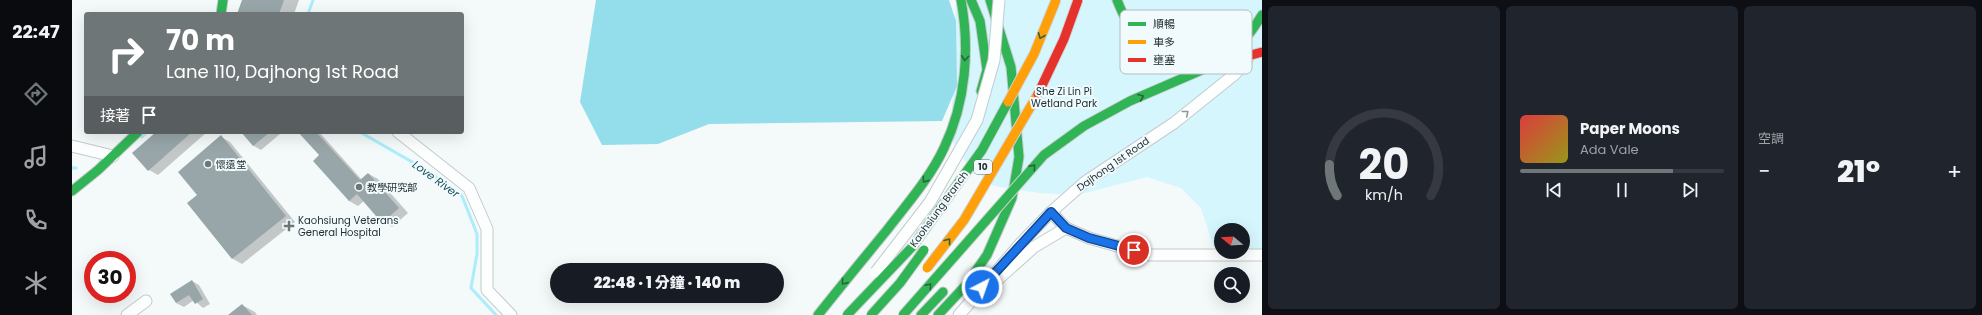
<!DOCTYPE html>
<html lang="zh-TW">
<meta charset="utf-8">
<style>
:root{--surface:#171b24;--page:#20242c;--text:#f1f3f6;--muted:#9ea1a6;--line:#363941;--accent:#6e7677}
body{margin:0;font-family:Poppins,"Noto Sans TC",sans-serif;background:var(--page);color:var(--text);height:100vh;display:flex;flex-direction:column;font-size:15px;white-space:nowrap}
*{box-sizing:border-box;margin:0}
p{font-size:13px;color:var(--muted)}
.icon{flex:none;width:22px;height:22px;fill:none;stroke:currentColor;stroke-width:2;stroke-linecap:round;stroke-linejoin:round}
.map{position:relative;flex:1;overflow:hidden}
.panel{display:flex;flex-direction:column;gap:6px;padding:6px;background:#0d0f14;width:720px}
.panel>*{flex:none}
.guide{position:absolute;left:12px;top:12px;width:380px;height:122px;border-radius:4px;box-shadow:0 4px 16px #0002;background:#6e7677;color:#fff;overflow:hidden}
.needle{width:26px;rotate:288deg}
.controls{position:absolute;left:1142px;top:223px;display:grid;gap:8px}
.controls a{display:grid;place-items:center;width:36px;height:36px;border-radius:50%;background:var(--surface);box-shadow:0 4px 16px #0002;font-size:20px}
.speed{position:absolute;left:12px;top:251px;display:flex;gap:8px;font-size:20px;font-weight:700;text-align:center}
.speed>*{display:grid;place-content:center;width:52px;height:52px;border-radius:50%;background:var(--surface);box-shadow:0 4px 16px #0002;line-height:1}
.speed .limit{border:6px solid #d22;background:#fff;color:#111}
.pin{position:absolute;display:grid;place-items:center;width:34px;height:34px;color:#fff;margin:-17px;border:2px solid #fff;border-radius:50%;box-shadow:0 1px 4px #0007}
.me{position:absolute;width:44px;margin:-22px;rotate:41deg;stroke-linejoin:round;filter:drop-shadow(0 0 3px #0008)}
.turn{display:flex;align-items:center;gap:14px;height:84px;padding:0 16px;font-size:18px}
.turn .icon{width:52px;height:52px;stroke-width:2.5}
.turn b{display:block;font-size:28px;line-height:34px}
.then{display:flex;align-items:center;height:38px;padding:0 16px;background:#0003;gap:8px;font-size:15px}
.big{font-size:30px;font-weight:800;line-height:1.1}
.panel .tile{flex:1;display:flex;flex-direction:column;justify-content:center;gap:6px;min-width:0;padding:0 14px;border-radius:6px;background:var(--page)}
.panel .dial{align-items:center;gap:0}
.dial svg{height:104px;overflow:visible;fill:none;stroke:var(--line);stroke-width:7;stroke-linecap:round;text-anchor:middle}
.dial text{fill:var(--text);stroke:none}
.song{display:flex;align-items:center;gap:12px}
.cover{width:48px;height:48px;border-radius:6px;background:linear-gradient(135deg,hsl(0 70% 55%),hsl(60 70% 35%))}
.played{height:4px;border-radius:2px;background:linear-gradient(90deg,var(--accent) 75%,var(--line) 75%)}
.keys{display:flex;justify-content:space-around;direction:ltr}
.heat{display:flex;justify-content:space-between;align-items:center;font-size:22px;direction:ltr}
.panel .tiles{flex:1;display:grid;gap:6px;grid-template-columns:repeat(3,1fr)}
.trip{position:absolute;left:478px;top:263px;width:234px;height:40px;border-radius:20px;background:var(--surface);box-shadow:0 4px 16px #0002;font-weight:800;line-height:40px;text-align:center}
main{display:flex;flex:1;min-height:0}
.tab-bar{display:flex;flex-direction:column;width:72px;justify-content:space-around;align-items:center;background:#090b0e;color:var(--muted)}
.tab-bar .icon{width:28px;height:28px}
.tab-bar .current{color:var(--accent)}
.tab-bar b{font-size:18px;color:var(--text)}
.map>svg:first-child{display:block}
</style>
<main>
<nav class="tab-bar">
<b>22:47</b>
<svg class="icon current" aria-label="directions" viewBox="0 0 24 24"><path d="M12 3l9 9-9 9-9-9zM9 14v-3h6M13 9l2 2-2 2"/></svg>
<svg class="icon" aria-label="music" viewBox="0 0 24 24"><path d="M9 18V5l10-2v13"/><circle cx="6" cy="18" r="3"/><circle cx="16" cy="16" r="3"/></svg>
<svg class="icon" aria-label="phone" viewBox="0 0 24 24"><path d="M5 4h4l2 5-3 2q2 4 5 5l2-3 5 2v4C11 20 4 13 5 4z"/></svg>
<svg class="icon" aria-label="climate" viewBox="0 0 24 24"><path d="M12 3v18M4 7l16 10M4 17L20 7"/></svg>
</nav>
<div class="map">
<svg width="1190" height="315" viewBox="0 0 1190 315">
<rect width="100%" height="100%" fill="#f4f9fa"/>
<polygon fill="#d6f6fd" points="884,0 1190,0 1190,250 1171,249 1171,230 1149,230 1149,248 1142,248 1129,208 1109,188 1075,177 1005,195 967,193 922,186 895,164 879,139"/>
<polygon fill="#94ddeb" points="524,0 877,0 884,21 885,86 870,121 637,124 586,144 530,145 508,102"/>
<g fill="#0003">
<polygon points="171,0 227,0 222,14 166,14"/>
<polygon points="85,132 135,132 86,175 77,170"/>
<polygon points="170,132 206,132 208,134 189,150 182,146"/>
<polygon points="228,132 247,132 290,180 297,174 306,179 336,213 320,227 311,222 292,201 286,206 277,201 248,155"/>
<polygon points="149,137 158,142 223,222 170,264 161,259 116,203 126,195"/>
<polygon points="120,281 127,285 138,304 131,308 122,300 112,307 104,303"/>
<polygon points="170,305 183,312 185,315 158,315"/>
</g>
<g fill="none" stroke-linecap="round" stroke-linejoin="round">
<g stroke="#abedfc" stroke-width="3">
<polyline points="236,14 241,0"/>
<polyline points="288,132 354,170 390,196 405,234 405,254 399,288 424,315"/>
<polyline points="70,137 75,132"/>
<polyline points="0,168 4,168"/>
</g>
</g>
<g fill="#98a6a9">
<polygon points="170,0 212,0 207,14 165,14"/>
<polygon points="84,132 120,132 76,171 60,153"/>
<polygon points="169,132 198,132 181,146"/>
<polygon points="226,132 244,132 288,180 296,173 327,208 310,223 285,194 277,201 241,161 247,155"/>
<polygon points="149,135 214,216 160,259 115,203 125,195 106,172"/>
<polygon points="120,280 131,299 123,304 117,295 104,303 98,294"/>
<polygon points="170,304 180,315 156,315"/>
</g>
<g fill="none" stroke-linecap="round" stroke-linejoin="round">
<defs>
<g id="street">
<polyline points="326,132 397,188 415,229 415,290 439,315"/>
<polyline points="0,146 41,156"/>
<polyline points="979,212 994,228 1017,238 1077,255 1190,255"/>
<polyline points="923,282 962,247 994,228"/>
<polyline points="55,315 74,301"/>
<polyline points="887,315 949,243 979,212 1013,182 1102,123 1163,74 1176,58"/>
</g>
<g id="fast">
<polyline points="899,0 908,21 915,70 909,91"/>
<path d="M1045 0C1051 15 1058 31 1072 40 1102 62 1149 63 1176 35 1181 30 1186 21 1190 15"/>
<polyline points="149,14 151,0"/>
<polyline points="0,191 26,170 66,132"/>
<path d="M746 315C769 286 792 258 815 230 835 204 858 178 872 148 894 102 898 49 889 0"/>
<polyline points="849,315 871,292"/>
<polyline points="866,315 894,285 915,255 940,198 947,157 939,67 918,0"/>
</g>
</defs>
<use href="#street" stroke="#c4cbcd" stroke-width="13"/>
<use href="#fast" stroke="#c4cbcd" stroke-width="11"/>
<use href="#street" stroke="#fdfefe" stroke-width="11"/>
<use href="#fast" stroke="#30b455" stroke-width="9"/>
<defs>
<polyline id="street-bridge" points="804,272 858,202 905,120 922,60 927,0"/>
<g id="fast-bridge">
<polyline points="775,315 841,246 910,150 936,102"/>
<polyline points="799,315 828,283 852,250"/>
<polyline points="831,315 972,155 1012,126 1058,101 1139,66"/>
</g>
<g id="slow-bridge">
<polyline points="936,102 962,54 984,0"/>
<polyline points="855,268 892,220 966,94"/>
</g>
<g id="jam-bridge">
<polyline points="1139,66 1190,52"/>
<polyline points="966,94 992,39 1006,0"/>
</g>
</defs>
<use href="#street-bridge" stroke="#c4cbcd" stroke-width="13" stroke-linecap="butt"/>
<use href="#fast-bridge" stroke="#d0d3d4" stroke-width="11" stroke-linecap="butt"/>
<use href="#slow-bridge" stroke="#d0d3d4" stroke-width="11" stroke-linecap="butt"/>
<use href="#jam-bridge" stroke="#d0d3d4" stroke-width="11" stroke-linecap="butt"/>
<use href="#street-bridge" stroke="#fdfefe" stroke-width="11"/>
<use href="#fast-bridge" stroke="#30b455" stroke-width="9"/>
<use href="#slow-bridge" stroke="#ff9f0a" stroke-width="9"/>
<use href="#jam-bridge" stroke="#e5322d" stroke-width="9"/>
</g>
<defs><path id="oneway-chevron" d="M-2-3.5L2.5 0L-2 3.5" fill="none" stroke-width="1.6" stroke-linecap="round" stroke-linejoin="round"/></defs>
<g stroke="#2a643f">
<use href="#oneway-chevron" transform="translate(969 36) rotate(112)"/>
<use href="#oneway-chevron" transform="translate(893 58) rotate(94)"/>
<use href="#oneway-chevron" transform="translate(1069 97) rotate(-23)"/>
<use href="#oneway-chevron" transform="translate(961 167) rotate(-48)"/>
<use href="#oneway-chevron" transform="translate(853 180) rotate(125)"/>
<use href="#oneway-chevron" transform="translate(876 241) rotate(-53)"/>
<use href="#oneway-chevron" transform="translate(772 282) rotate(129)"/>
<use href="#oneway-chevron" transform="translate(857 286) rotate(-49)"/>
</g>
<use stroke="#929698" href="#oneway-chevron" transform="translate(1114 113) rotate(-39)"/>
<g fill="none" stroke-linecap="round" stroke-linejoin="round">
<defs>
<polyline id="route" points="910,287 979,212 994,228 1017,238 1062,250"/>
</defs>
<use href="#route" stroke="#114b97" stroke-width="10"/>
<use href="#route" stroke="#1a73e8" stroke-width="7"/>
</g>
<g fill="#6e7677" stroke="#f1fbfd" stroke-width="1.5">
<circle cx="136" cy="164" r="4"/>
<circle cx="287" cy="187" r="4"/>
<path d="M215 220h4v4h4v4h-4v4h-4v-4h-4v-4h4z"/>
</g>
<g text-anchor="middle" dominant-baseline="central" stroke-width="4" stroke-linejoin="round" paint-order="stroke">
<rect fill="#f1fbfd" stroke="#636c6e" stroke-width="1" x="902" y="160" width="18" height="14" rx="3"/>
<g font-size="9" font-weight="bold" fill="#262f31">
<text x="911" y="167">10</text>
</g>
<g font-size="10" fill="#182e33" stroke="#f1fbfd">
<text x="992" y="91">She Zi Lin Pi<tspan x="992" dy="12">Wetland Park</tspan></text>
</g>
<g font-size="10" fill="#262f31" stroke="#f1fbfd" text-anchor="start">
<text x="144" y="164">懷遠堂</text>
<text x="295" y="187">教學研究部</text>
<text x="226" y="220">Kaohsiung Veterans<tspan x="226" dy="12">General Hospital</tspan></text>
</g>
<g font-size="10" fill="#262f31" stroke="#f1fbfd">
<text transform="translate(1041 164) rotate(-35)">Dajhong 1st Road</text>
<text transform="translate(867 209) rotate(-54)">Kaohsiung Branch</text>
</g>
<g font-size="11" font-style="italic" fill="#1a505b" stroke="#f1fbfd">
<text transform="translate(364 179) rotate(36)">Love River</text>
</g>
</g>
<rect x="1048" y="10" width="132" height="64" rx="6" fill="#f1fbfd" stroke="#b4bec0" stroke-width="1"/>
<rect x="1056" y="22" width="18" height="4" fill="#30b455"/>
<rect x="1056" y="40" width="18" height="4" fill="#ff9f0a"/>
<rect x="1056" y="58" width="18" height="4" fill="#e5322d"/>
<g font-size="11" fill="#262f31">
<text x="1081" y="28">順暢</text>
<text x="1081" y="46">車多</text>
<text x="1081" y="64">壅塞</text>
</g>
</svg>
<div class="controls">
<a><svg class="needle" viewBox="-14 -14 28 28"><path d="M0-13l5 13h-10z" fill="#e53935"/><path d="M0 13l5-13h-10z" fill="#9ea1a6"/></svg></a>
<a><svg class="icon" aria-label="search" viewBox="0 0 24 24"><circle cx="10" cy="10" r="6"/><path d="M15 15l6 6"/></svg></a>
</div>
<div class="speed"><div class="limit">30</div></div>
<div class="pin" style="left:1062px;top:250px;background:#d93025"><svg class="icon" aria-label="arrive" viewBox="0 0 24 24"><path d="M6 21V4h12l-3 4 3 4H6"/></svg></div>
<svg class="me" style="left:910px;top:287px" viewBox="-20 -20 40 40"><circle r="17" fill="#1a73e8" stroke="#fff" stroke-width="3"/><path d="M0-11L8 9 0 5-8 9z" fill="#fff"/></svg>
<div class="trip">22:48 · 1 分鐘 · 140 m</div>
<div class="guide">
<div class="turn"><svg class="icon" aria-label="right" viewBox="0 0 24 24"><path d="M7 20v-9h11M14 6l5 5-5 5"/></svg><div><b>70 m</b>Lane 110, Dajhong 1st Road</div></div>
<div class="then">接著<svg class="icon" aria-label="arrive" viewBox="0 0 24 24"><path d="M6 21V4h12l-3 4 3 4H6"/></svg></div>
</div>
</div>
<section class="panel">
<div class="tiles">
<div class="tile dial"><svg viewBox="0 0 100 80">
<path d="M14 69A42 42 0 1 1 86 69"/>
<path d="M14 69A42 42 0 0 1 8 45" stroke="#6e7677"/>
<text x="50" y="56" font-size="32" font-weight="700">20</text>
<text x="50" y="72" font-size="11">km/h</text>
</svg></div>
<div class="tile">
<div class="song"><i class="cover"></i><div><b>Paper Moons</b><p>Ada Vale</p></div></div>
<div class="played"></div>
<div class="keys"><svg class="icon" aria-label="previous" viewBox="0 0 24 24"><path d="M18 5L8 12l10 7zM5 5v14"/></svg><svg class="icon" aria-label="pause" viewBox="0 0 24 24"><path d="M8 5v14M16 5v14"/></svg><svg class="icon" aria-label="next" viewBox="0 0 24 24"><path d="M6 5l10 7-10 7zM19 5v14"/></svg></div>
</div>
<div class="tile"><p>空調</p>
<div class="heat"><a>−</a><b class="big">21°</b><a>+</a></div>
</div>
</div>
</section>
</main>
